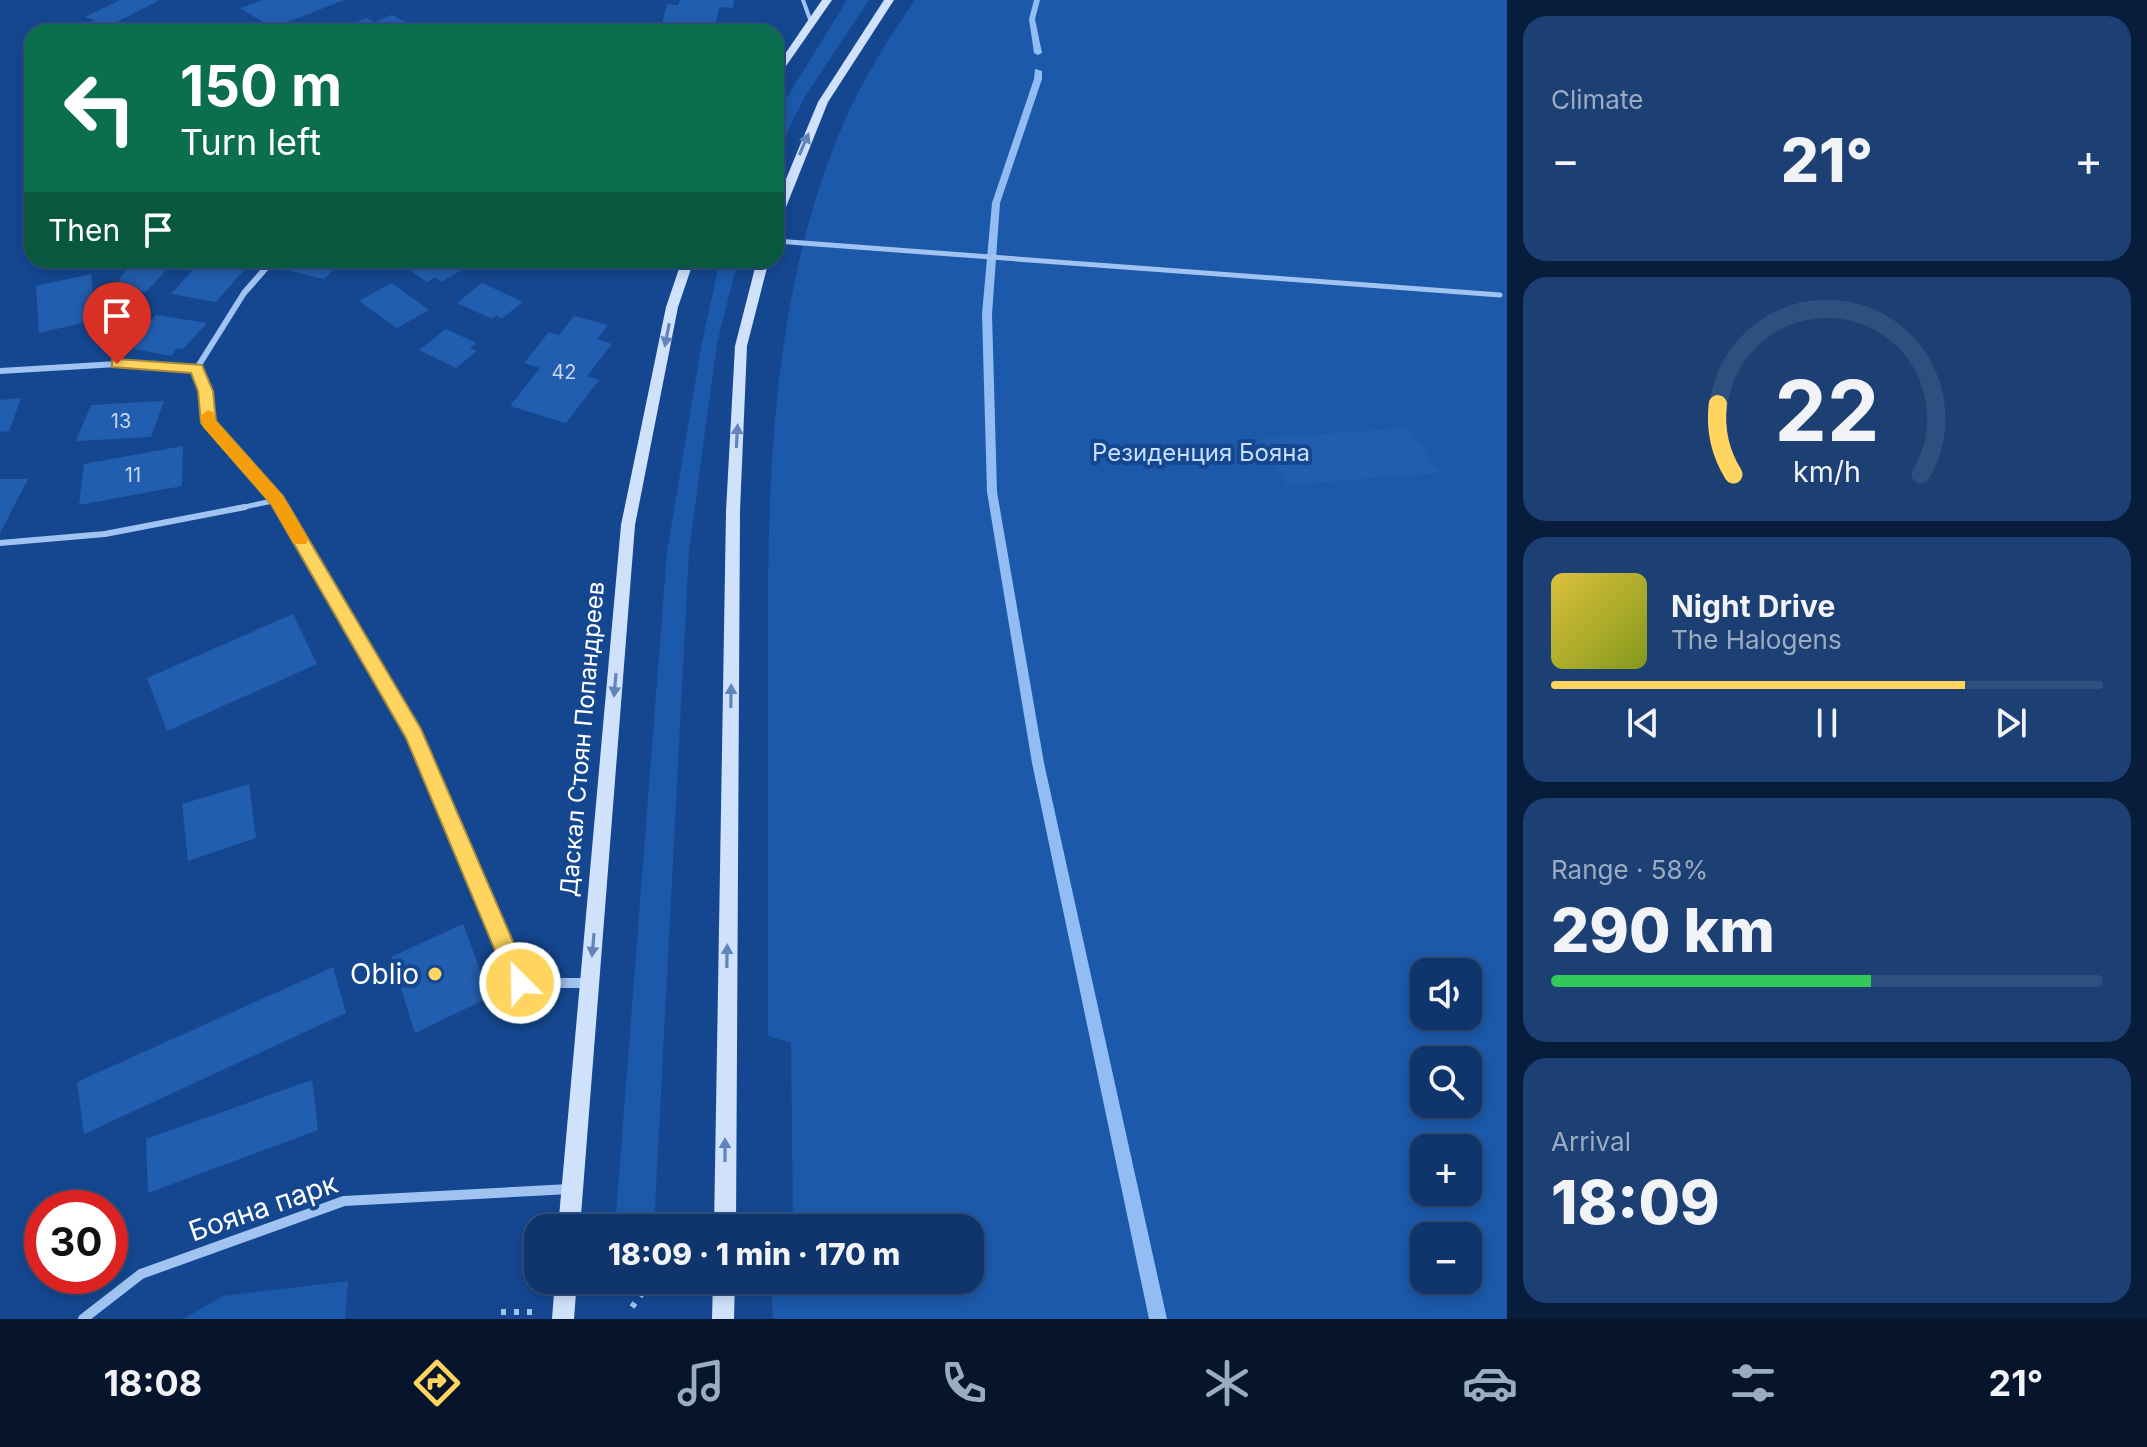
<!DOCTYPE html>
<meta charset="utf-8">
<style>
:root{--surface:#0f356c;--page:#1d4074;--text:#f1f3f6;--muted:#9babc2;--line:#2f507f;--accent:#ffd560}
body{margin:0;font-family:Inter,sans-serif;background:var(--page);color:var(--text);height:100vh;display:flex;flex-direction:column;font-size:30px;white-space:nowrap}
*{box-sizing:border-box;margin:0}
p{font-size:26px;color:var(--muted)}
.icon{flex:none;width:44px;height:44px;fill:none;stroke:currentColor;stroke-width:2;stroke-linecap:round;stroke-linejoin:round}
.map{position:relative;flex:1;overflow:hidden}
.sheet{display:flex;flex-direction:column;gap:16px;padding:16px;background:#081d3b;width:640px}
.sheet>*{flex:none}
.banner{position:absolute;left:24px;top:24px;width:760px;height:244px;border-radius:24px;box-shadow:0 4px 12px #0003,0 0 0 2px var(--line);background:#0b6e4f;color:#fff;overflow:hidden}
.tools{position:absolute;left:1410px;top:958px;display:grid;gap:16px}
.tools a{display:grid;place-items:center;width:72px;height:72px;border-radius:16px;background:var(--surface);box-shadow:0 4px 12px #0003,0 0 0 2px var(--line);font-size:40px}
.speed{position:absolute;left:24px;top:1190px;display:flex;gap:16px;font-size:40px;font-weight:700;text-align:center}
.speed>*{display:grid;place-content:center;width:104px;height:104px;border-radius:50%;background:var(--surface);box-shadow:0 4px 12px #0003,0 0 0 2px var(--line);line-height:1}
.speed .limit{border:12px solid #d22;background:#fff;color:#111}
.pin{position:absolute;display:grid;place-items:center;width:68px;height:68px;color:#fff;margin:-82px -34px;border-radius:50% 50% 50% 0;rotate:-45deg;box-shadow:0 0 8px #0007}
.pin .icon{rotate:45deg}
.me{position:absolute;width:88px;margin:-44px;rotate:337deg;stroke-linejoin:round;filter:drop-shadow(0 0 6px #0008)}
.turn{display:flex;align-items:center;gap:28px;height:168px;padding:0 24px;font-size:36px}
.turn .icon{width:104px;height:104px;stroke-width:2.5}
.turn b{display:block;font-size:56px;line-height:68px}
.then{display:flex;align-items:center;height:76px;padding:0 24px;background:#0003;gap:16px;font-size:30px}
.big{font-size:60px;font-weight:800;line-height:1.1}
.sheet .tile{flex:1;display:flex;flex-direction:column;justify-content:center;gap:12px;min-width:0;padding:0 28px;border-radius:24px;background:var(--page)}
.sheet .dial{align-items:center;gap:0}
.dial svg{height:208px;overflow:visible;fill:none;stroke:var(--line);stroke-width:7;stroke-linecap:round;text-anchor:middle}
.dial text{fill:var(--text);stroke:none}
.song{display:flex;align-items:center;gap:24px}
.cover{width:96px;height:96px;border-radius:12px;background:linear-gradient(135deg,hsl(50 70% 55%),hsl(70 70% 35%))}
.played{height:8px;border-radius:4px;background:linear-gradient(90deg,var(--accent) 75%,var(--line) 75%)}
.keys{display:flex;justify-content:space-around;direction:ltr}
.heat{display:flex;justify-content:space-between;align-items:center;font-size:44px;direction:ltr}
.charge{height:12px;border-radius:6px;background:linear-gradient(90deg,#34c759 58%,var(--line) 0)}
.trip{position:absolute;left:524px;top:1214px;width:460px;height:80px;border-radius:24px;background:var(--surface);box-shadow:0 4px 12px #0003,0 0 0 2px var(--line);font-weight:800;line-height:80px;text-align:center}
.tab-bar{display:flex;height:128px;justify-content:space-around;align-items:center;background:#06152b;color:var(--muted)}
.tab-bar .icon{width:56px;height:56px}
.tab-bar .selected{color:var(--accent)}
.tab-bar b{font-size:36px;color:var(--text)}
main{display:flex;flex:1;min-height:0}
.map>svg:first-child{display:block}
</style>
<main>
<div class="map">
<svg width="1507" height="1319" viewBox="0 0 1507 1319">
<rect width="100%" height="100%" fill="#144790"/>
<g fill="#1c59aa" fill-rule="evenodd">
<polygon points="847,0 869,0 804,98 776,155 776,115"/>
<path d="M915 0H1507V1319H773L771 1280H970V1228H793L791 1043 768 1036C768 921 768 806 768 691 767 500 767 298 845 120 864 77 889 38 915 0ZM1424 972H1468V1016H1424ZM1424 1060H1468V1104H1424ZM1424 1148H1468V1192H1424ZM1424 1236H1468V1280H1424Z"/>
<polygon points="720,260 738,260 717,343 689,551 654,1228 615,1228 667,552 702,342"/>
<polygon points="348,1281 345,1319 183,1319 223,1296"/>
</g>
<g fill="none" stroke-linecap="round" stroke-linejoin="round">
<g fill="#92bdf4" fill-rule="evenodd">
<polygon points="1034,0 1040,0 1035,19 1042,53 1038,55 1034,53 1029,19"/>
<polygon points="1035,69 1042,71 1042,79 1000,203 992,314 997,492 1044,763 1167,1319 1149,1319 1032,763 987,492 982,314 992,203 1034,79"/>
</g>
</g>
<g fill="#225eaf">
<polygon points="120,0 160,0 101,30 87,25 95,20 85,17"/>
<polygon points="263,0 344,0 273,28 240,8"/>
<polygon points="680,0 734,0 733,8 719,7 714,32 660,32 667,4 678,5"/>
<polygon points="391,15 412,25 397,32 356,32 345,27 366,18 375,22"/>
<polygon points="200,22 214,32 175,32"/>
<polygon points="134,260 175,260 146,292 118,291 123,284 117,283 121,276"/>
<polygon points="202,260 245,260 252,261 216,302 171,294"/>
<polygon points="286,260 336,260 333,263 339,264 324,279 287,270 294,263"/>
<polygon points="395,260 472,260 475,262 441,282 435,277 427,282"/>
<polygon points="91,274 95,320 39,333 36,286"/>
<polygon points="391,283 429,310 397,328 359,301"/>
<polygon points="482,283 523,302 501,319 497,315 492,319 457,303"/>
<polygon points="156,315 207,323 183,349 177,348 171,356 134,349 136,339 125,337 142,319 150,321"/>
<polygon points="574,316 608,325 597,339 612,344 587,376 599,380 566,423 510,406 540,368 524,363 549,332 559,335"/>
<polygon points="446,329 476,343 470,348 477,351 456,368 419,350"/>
<polygon points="21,398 9,431 0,432 0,400"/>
<polygon points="164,401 151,437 76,441 91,405"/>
<polygon points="1409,428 1439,473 1287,485 1261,438"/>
<polygon points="183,446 182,486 79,505 84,464"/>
<polygon points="0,479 28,479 0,533"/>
<polygon points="293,614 317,664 167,731 147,678"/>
<polygon points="249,784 256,838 188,861 182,804"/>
<polygon points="463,924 490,997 415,1033 391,957"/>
<polygon points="333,967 346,1013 84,1134 77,1082"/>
<polygon points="312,1080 318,1130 148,1193 146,1139"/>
</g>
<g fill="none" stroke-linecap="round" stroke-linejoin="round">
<g stroke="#a0c3f1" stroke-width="6" stroke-dasharray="5 8" stroke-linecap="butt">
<polyline points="632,1307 652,1280"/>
<polyline points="501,1312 532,1312"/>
</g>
<polyline stroke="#a0c3f1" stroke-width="4" points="803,0 811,22"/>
<g stroke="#a0c3f1" stroke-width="5">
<polyline points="776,241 1500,295"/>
<polyline points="235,509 277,500"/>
</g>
<polyline stroke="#a0c3f1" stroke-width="6" points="0,543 105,534 245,507"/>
<g stroke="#a0c3f1" stroke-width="6">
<polyline points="197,368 206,391 208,423 282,509"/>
<polyline points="197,368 244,293 273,260"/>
<polyline points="0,371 117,364 197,368"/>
</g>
<polyline stroke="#a0c3f1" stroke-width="8" points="281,507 415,735 471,867"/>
<g stroke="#a0c3f1" stroke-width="10">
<polyline points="470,865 520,983 589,983"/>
<polyline points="83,1319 141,1274 344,1201 570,1189"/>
</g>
<g fill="#cfe1fb" fill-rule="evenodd">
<polygon points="822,0 832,0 779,76 776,77 776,67"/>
<polygon points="884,0 894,0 828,102 782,217 776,220 776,203 818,102"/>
<polygon points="682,260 694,260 678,307 635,525 580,1228 558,1228 621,525 666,307"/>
<polygon points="757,260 769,260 747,346 740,511 736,1228 714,1228 726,511 735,346"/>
<polygon points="555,1280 577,1280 574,1319 552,1319"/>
<polygon points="713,1280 735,1280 734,1319 712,1319"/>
</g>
</g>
<defs><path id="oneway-solid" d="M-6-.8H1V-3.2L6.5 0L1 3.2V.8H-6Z" transform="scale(2)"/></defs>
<g fill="#5f85bb">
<use href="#oneway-solid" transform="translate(804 144) rotate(-67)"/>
<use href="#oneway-solid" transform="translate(667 335) rotate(101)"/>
<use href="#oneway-solid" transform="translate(737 436) rotate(-87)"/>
<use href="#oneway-solid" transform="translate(615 685) rotate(95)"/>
<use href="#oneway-solid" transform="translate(731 696) rotate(-89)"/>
<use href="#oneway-solid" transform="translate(593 945) rotate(95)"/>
<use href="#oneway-solid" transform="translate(727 956) rotate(-89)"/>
<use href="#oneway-solid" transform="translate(725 1150) rotate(-90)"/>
</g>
<polygon fill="#ffd560" stroke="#a68a3e" stroke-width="2" points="117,359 202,365 213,391 216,421 283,496 421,729 531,983 527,991 520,994 512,991 406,738 271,504 201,423 198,391 191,373 112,367 112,360"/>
<polygon fill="#f59e0b" points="208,410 213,412 216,421 283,496 308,539 306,544 294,544 271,504 203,427 200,416"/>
<circle fill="#ffd560" stroke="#144790" stroke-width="3" cx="435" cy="974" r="8"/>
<g text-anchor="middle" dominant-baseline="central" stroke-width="8" stroke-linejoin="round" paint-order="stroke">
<g font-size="20" fill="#c8d7eb">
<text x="564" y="372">42</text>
<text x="121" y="421">13</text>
<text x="133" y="475">11</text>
</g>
<g font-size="24" fill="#c7defc" stroke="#144790">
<text x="1201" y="452">Резиденция Бояна</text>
</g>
<g font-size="24" fill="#fff" stroke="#144790">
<text transform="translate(582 739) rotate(-85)">Даскал Стоян Попандреев</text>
</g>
<g font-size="28" fill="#fff" stroke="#144790" text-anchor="end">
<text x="419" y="974">Oblio</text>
</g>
<g font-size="28" fill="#fff" stroke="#144790">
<text transform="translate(263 1207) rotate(-19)">Бояна парк</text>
</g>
</g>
</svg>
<div class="tools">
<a><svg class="icon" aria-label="sound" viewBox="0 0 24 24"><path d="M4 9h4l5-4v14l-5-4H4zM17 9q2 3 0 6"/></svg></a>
<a><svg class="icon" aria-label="search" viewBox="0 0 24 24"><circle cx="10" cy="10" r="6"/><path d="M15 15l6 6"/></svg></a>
<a>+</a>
<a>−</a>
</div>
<div class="speed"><div class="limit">30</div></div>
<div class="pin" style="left:117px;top:364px;background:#d93025"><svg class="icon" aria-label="arrive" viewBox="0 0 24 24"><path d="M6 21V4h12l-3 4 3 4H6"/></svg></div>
<svg class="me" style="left:520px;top:983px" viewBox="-20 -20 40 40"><circle r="17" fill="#ffd560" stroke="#fff" stroke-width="3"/><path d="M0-11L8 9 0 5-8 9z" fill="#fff"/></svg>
<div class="trip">18:09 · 1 min · 170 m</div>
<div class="banner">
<div class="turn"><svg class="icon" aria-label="left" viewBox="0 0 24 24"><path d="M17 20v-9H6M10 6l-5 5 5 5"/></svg><div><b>150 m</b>Turn left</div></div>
<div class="then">Then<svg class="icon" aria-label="arrive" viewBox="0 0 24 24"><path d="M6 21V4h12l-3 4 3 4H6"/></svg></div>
</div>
</div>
<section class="sheet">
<div class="tile"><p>Climate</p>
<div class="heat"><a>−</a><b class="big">21°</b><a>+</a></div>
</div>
<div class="tile dial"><svg viewBox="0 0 100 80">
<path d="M14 69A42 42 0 1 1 86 69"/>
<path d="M14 69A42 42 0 0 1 8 42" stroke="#ffd560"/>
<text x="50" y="56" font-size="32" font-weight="700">22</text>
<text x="50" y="72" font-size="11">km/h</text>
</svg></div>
<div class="tile">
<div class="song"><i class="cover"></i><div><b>Night Drive</b><p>The Halogens</p></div></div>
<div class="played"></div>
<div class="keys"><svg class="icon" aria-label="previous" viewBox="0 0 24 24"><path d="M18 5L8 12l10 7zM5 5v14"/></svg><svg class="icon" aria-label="pause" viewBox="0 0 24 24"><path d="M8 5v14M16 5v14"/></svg><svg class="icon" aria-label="next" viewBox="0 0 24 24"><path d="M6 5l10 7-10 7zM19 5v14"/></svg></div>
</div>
<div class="tile"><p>Range · 58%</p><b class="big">290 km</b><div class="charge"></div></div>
<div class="tile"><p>Arrival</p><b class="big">18:09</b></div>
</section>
</main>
<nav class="tab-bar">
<b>18:08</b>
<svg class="icon selected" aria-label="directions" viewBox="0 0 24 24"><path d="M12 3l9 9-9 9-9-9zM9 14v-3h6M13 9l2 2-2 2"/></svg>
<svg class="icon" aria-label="music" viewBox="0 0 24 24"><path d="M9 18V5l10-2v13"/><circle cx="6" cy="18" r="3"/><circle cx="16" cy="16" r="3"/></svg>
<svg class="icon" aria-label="phone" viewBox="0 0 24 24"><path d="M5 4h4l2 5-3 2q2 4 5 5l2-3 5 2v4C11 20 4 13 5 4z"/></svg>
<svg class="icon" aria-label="climate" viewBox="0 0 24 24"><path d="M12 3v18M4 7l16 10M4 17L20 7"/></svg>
<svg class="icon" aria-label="car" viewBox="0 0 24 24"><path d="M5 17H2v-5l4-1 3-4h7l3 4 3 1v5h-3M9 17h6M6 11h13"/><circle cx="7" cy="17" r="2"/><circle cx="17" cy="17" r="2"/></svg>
<svg class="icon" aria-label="filters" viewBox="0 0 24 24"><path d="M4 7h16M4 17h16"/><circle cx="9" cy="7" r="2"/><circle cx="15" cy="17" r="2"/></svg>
<b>21°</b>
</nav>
